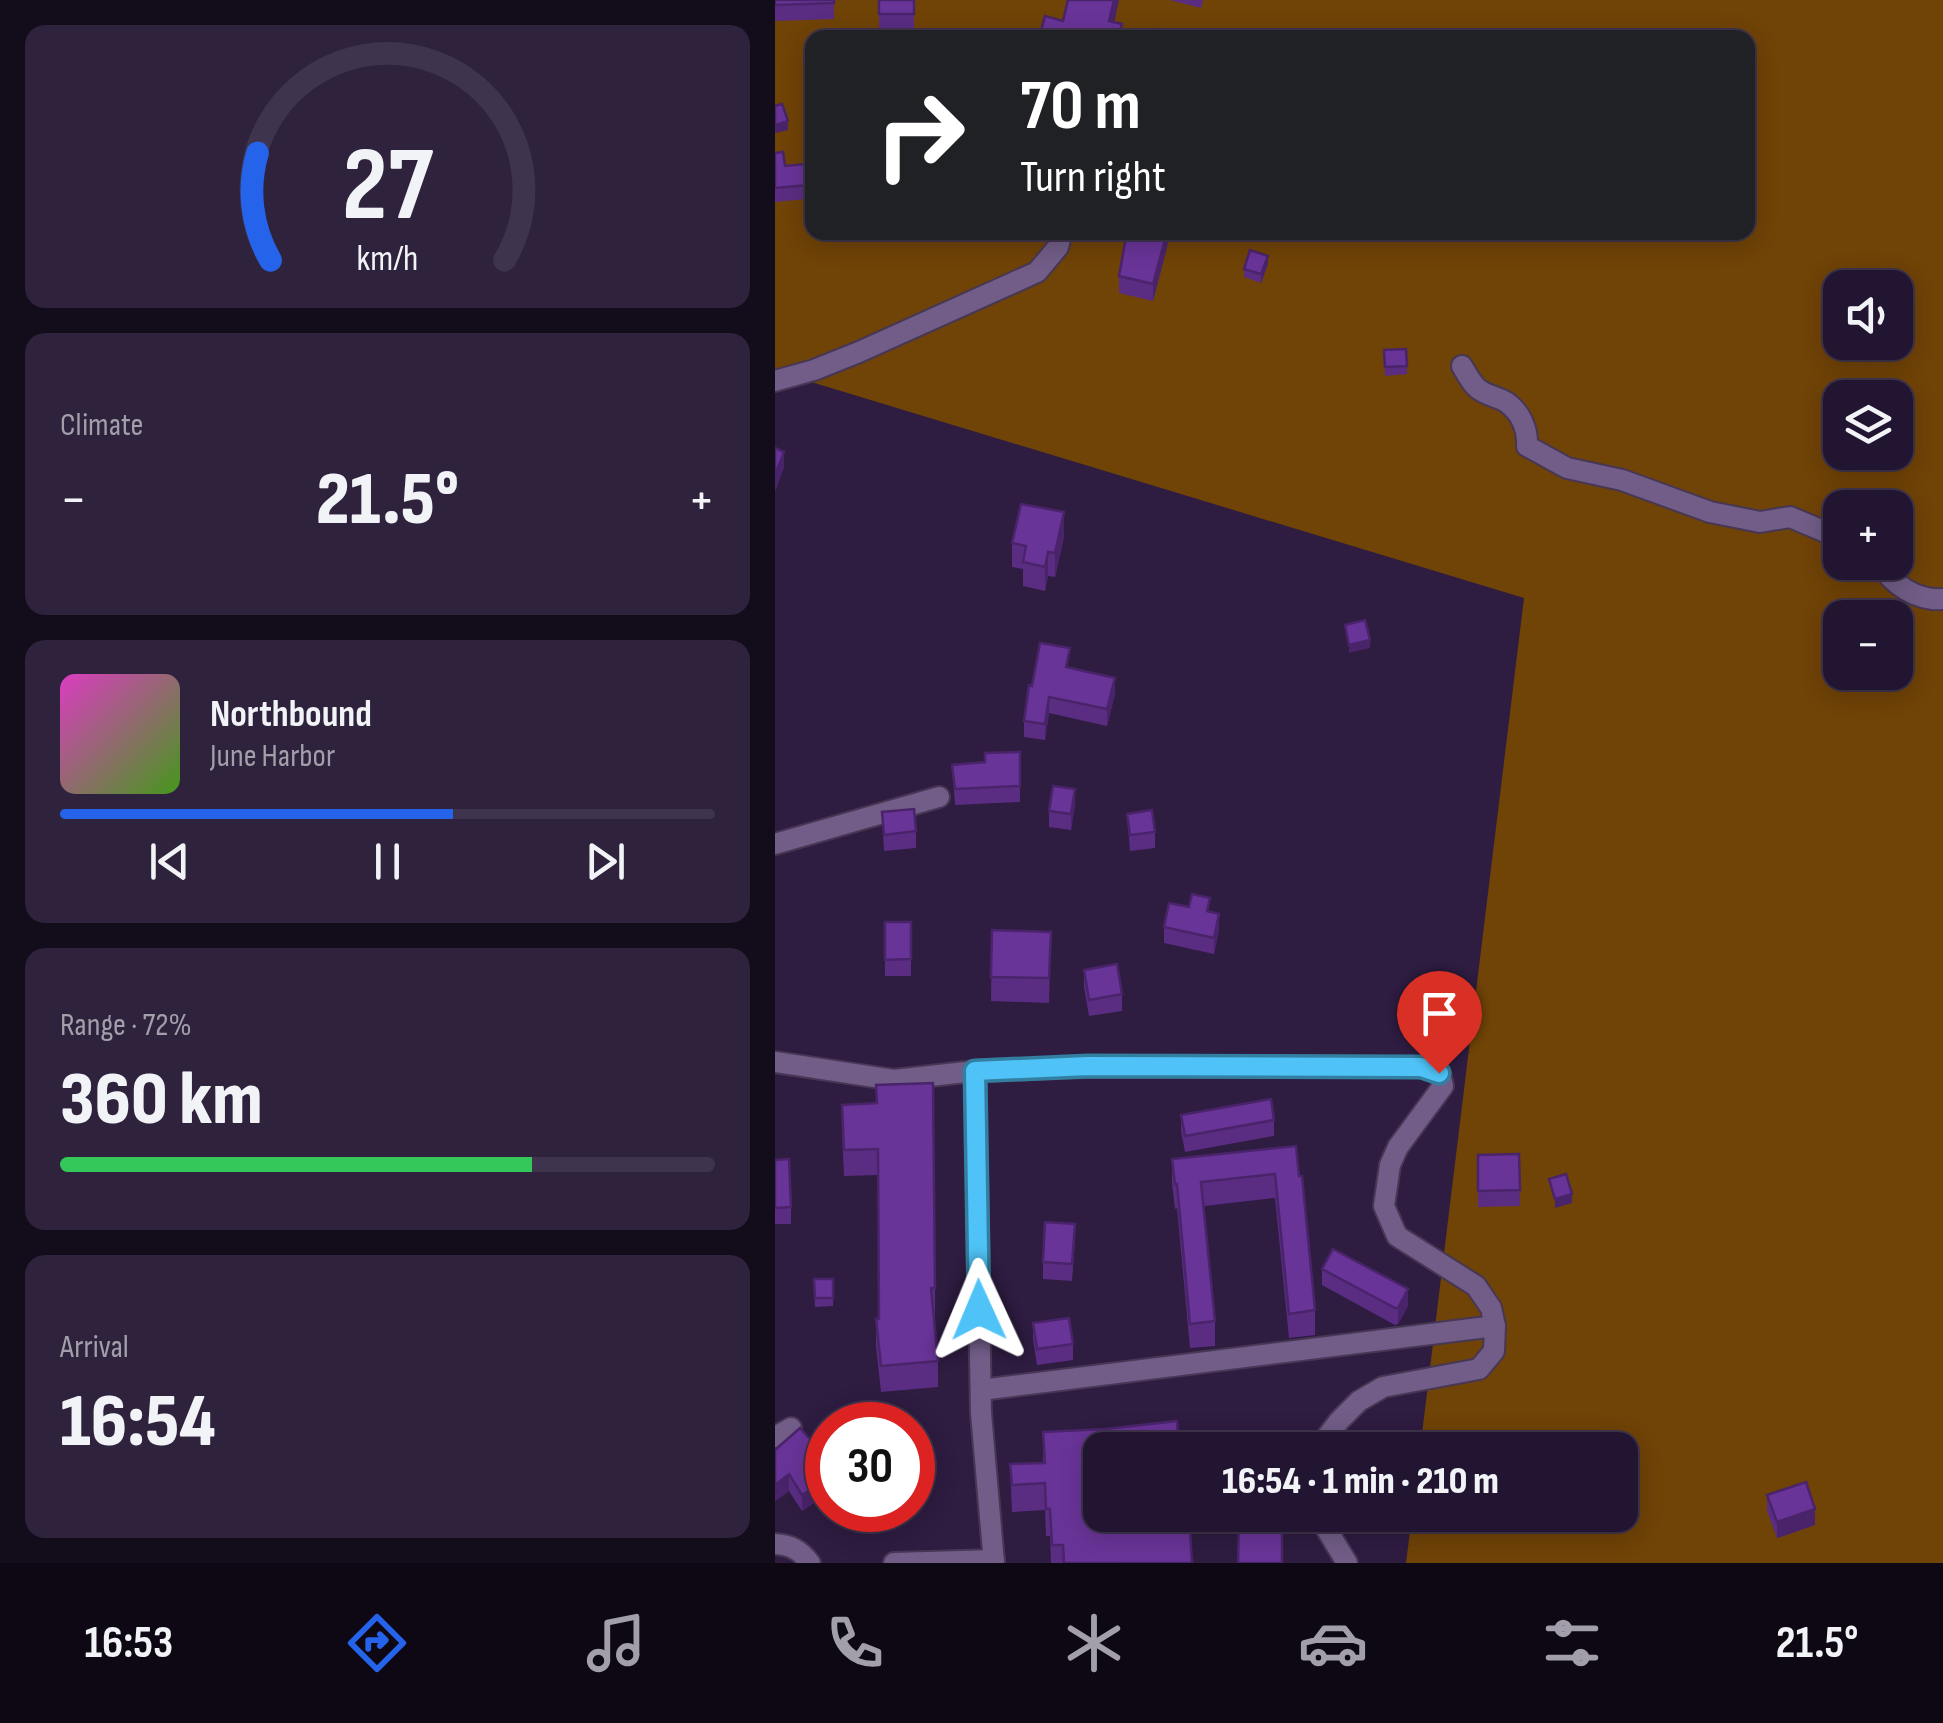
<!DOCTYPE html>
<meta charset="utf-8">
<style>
:root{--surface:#221531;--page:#2e223d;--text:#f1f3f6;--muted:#a29fab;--line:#3f344d;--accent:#2563eb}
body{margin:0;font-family:"Sofia Sans Condensed",sans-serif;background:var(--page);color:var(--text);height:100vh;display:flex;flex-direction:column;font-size:38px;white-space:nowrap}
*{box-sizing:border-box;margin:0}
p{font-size:32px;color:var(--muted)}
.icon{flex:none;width:55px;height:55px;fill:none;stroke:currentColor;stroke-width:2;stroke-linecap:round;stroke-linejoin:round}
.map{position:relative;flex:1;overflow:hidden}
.drawer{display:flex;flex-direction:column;gap:25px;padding:25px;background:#130c1b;width:775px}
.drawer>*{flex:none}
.hud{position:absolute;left:30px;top:30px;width:950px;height:210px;border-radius:20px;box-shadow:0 5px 25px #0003,0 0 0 2px var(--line);background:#202124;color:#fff;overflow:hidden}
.buttons{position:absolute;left:1048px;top:270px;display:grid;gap:20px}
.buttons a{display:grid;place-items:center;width:90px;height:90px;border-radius:20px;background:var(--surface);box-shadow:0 5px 25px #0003,0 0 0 2px var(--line);font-size:50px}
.speed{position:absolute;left:30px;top:1402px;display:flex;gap:20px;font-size:50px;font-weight:700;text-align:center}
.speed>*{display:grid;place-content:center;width:130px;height:130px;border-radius:50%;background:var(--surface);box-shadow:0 5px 25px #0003,0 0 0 2px var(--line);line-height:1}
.speed .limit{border:15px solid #d22;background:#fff;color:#111}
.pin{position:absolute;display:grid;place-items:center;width:85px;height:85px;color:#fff;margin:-102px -42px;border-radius:50% 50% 50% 0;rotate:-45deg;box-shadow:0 0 10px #0007}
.pin .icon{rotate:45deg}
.me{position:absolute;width:110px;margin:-55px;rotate:359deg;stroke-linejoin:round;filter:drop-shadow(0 0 8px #0008)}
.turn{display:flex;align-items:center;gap:35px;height:210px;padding:0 50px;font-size:45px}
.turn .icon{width:130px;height:130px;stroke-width:2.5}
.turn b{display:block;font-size:70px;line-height:85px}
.big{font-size:75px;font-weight:800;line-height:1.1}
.drawer .tile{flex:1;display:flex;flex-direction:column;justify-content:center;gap:15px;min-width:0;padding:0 35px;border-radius:20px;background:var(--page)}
.drawer .dial{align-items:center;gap:0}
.dial svg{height:260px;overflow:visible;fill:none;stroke:var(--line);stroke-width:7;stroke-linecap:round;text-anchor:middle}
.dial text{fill:var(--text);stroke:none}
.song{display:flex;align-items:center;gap:30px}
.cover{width:120px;height:120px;border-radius:15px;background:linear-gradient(135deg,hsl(310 70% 55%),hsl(100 70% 35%))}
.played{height:10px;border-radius:5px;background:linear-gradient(90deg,var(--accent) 60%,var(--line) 60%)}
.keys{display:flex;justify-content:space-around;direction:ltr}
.heat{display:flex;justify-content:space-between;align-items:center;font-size:55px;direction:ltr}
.charge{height:15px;border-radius:8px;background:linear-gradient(90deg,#34c759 72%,var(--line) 0)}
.trip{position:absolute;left:308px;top:1432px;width:555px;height:100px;border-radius:20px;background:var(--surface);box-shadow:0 5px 25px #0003,0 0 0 2px var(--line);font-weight:800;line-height:100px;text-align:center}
.menu{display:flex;height:160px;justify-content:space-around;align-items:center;background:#0e0814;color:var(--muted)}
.menu .icon{width:70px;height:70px}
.menu .current{color:var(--accent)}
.menu b{font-size:45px;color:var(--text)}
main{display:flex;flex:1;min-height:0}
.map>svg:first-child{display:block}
</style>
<main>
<section class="drawer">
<div class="tile dial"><svg viewBox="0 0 100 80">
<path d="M14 69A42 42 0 1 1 86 69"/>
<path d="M14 69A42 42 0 0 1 10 36" stroke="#2563eb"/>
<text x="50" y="56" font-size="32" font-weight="700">27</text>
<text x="50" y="72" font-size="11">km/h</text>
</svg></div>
<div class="tile"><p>Climate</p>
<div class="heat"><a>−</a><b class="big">21.5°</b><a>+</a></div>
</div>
<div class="tile">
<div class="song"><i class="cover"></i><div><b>Northbound</b><p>June Harbor</p></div></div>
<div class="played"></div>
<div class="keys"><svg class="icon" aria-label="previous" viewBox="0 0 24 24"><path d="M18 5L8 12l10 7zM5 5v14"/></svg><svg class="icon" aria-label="pause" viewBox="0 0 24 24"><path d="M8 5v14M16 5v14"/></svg><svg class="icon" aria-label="next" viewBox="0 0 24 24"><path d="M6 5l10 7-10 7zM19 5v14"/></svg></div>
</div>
<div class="tile"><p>Range · 72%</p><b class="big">360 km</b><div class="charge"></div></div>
<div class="tile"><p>Arrival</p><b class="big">16:54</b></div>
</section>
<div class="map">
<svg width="1168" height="1563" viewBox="0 0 1168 1563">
<rect width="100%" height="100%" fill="#2e1c41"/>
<path fill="#704307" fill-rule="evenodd" d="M0 0H1168V1563H631L637 1515H845V1450H645L749 598 0 371ZM38 38H972V232H38ZM1065 288H1120V342H1065ZM1065 398H1120V452H1065ZM1065 508H1120V562H1065ZM1065 618H1120V672H1065Z"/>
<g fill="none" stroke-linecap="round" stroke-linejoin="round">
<defs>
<g id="street">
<path d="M687 366C691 373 696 382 701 387 710 396 722 396 731 402 746 412 753 430 752 446L792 468 847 480 935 512 985 522 1015 517 1065 538"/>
<polyline points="0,381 39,370 84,352 262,272 283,247 287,232"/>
<path d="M1104 562C1117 585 1142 601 1168 599"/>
<polyline points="0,844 164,797"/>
<polyline points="0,1062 119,1080 200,1071 313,1067 646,1067 665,1073 668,1086 623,1147 615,1165 609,1206 622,1236 701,1286 716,1308 720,1326 719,1351 704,1369 608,1387 584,1401 564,1421 542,1450"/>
<polyline points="200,1071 206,1413 219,1563"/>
<polyline points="206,1390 720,1326"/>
<polyline points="0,1437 16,1428"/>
<polyline points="543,1515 572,1563"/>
<path d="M0 1544C16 1545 25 1550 35 1563"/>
<polyline points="119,1563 219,1560"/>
</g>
</defs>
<use href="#street" stroke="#473755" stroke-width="24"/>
<use href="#street" stroke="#715d87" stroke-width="20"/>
</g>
<g fill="#5a2d83">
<polygon points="0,0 59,0 59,19 0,21"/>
<rect x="104" y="0" width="35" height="30"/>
<polygon points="395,0 428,0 426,8"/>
<polygon points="0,153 10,166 32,185 32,199 0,202"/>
<polygon points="396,232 378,301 344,293 344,276"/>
<polygon points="493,264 486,283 469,277 469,269"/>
<polygon points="631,349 632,374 610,376 609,350"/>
<polygon points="289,537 280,577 273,576 270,591 248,586 248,569 237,567 237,543"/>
<polygon points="294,668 340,694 332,726 274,713 270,740 249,737 249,721 257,686"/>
<polygon points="245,752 245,802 180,805 177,765 210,762"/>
<polygon points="300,805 296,830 274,827 274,811"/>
<polygon points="107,812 141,831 141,848 109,851"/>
<polygon points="352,814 380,832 380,848 355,851"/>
<polygon points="435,912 444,930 439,954 389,943 389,927"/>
<rect x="110" y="922" width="26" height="54"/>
<polygon points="217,930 276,932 274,1003 216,1001"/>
<polygon points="309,970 347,994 347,1011 314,1016 309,987"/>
<polygon points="101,1103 160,1288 160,1315 158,1315 163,1361 163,1387 106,1392 101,1346 101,1319 104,1319 103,1175 69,1176 67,1131 67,1105"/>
<polygon points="406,1115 499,1120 499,1136 410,1152 406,1131"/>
<polygon points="521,1146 540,1310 540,1335 514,1338 500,1198 429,1206 440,1321 440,1346 415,1348 402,1208 400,1209 397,1183 397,1159"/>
<polygon points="744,1154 745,1206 703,1207 703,1155"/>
<polygon points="0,1160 16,1207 16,1224 0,1224"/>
<polygon points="300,1240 297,1281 268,1279 268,1262"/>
<polygon points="547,1269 633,1306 623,1324 620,1325 547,1285"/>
<polygon points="39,1279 58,1279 58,1306 40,1307"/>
<polygon points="258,1323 298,1344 298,1360 262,1365 258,1339"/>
<polygon points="268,1432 325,1450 417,1563 276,1563 275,1536 271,1536 270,1510 237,1512 235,1464 268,1463"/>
<polygon points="0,1450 42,1464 51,1495 27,1511 14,1491 0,1501"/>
<polygon points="992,1495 1040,1525 1002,1538 992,1511"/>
</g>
<g fill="#4a246a">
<polygon points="339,0 344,0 336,38 334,21"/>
<polygon points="13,121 13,130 0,133 0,125"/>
<polygon points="392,232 396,232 378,301 378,284"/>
<polygon points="493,256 493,264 486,283 486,274"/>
<polygon points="9,452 9,468 0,492 0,475"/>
<polygon points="289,512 289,537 280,577 280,553"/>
<polygon points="273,552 273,576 270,591 270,567"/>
<polygon points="595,640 595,648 574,653 574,645"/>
<polygon points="340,678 340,694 332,726 332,709"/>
<polygon points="274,697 274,713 270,740 270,724"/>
<polygon points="300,789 300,805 296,830 296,814"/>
<polygon points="444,914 444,930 439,954 439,938"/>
<polygon points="797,1194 797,1203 780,1208 780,1199"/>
<polygon points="633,1289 633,1306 623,1324 623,1308"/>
<polygon points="42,1447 42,1464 35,1453"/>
<polygon points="14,1474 14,1491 0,1501 0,1485"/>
<polygon points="51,1479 51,1495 27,1511 27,1495"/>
<polygon points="1040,1509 1040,1525 1002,1538 1002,1522"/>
</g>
<g fill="#693498" stroke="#4a246a" stroke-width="2.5">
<polygon points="0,0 59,0 59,3 0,5"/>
<rect x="104" y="0" width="35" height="14"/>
<polygon points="293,0 339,0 334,21 347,24 343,38 264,38 270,16 288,21"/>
<polygon points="382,29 431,38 380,38"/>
<polygon points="7,104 13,121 0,125 0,106"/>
<polygon points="8,152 10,166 30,164 32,185 0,188 0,153"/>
<polygon points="352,232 392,232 378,284 344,276"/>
<polygon points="475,250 493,256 486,274 469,269"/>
<polygon points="631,349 632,366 610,367 609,350"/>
<polygon points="0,448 9,452 0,475"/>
<polygon points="246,504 289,512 280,553 273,552 270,567 248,562 251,546 237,543"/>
<polygon points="590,620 595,640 574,645 570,625"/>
<polygon points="265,643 295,648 291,667 340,678 332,709 274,697 270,724 249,721 254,685 257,686"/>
<polygon points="245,752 245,786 180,789 177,765 210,762 210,753"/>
<polygon points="278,786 300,789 296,814 274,811"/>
<polygon points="139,809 141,831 109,835 107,812"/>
<polygon points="377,810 380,832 355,835 352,814"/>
<polygon points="417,894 435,898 432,911 444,914 439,938 389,927 394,903 414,907"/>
<polygon points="110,922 136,922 136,959 110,960"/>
<polygon points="217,930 276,932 274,978 216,977"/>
<polygon points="342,964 347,994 314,1000 309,970"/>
<polygon points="158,1083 160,1288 156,1288 163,1361 106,1366 101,1319 104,1319 103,1149 69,1150 67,1105 102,1103 101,1085"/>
<polygon points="496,1099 499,1120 410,1136 406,1115"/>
<polygon points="521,1146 524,1176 527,1176 540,1310 514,1314 500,1174 426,1182 440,1321 415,1324 402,1184 400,1184 397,1159"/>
<polygon points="744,1154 745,1190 703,1191 703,1155"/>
<polygon points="14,1159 16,1207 0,1208 0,1160"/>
<polygon points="791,1174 797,1194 780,1199 774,1179"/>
<polygon points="270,1222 300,1224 297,1264 268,1262"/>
<polygon points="558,1249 633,1289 623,1308 620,1308 547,1269"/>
<polygon points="39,1279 58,1279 58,1298 40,1298"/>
<polygon points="294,1318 298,1344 262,1349 258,1323"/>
<polygon points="402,1421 403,1440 489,1431 491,1450 325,1450 325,1515 414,1515 417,1563 289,1563 288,1545 277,1545 275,1509 271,1509 270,1483 237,1485 235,1464 270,1463 268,1432 330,1429"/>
<polygon points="25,1428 42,1447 35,1453 51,1479 27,1495 14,1474 0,1485 0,1450"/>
<polygon points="1031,1482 1040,1509 1002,1522 992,1495"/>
<polygon points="464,1517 507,1518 507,1563 463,1563"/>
</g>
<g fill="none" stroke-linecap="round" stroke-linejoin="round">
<defs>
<polyline id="route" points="204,1310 200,1071 313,1066 646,1067 664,1073"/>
</defs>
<use href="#route" stroke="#337fa1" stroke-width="25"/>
<use href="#route" stroke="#4fc3f7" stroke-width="18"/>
</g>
</svg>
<div class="buttons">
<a><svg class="icon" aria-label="sound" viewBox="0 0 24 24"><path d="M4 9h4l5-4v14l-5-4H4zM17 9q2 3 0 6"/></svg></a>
<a><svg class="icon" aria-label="layers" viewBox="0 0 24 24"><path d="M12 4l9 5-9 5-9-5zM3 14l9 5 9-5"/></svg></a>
<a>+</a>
<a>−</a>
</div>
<div class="speed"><div class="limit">30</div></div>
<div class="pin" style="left:664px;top:1073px;background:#d93025"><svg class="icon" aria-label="arrive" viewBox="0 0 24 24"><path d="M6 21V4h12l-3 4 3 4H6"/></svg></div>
<svg class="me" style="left:204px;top:1310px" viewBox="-20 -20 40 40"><path d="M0-17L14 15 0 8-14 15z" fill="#4fc3f7" stroke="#fff" stroke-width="4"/></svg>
<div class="trip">16:54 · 1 min · 210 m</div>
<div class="hud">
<div class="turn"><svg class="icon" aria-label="right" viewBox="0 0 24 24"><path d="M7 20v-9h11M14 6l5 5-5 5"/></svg><div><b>70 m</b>Turn right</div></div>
</div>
</div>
</main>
<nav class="menu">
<b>16:53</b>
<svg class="icon current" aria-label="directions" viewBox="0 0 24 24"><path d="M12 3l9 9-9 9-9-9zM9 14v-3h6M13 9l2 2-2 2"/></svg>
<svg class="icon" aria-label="music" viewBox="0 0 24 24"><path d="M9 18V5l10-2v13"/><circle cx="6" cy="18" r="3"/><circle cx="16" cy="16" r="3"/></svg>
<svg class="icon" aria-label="phone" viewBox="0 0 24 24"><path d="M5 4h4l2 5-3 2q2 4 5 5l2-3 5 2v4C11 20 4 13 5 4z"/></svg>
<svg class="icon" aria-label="climate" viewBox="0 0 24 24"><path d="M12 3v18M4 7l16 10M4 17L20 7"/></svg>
<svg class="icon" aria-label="car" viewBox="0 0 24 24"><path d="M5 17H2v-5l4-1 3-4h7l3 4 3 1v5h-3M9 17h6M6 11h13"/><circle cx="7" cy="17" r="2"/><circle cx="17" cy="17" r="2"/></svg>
<svg class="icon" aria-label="filters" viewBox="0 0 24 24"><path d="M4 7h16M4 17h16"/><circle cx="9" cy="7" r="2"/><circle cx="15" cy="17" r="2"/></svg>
<b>21.5°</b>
</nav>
